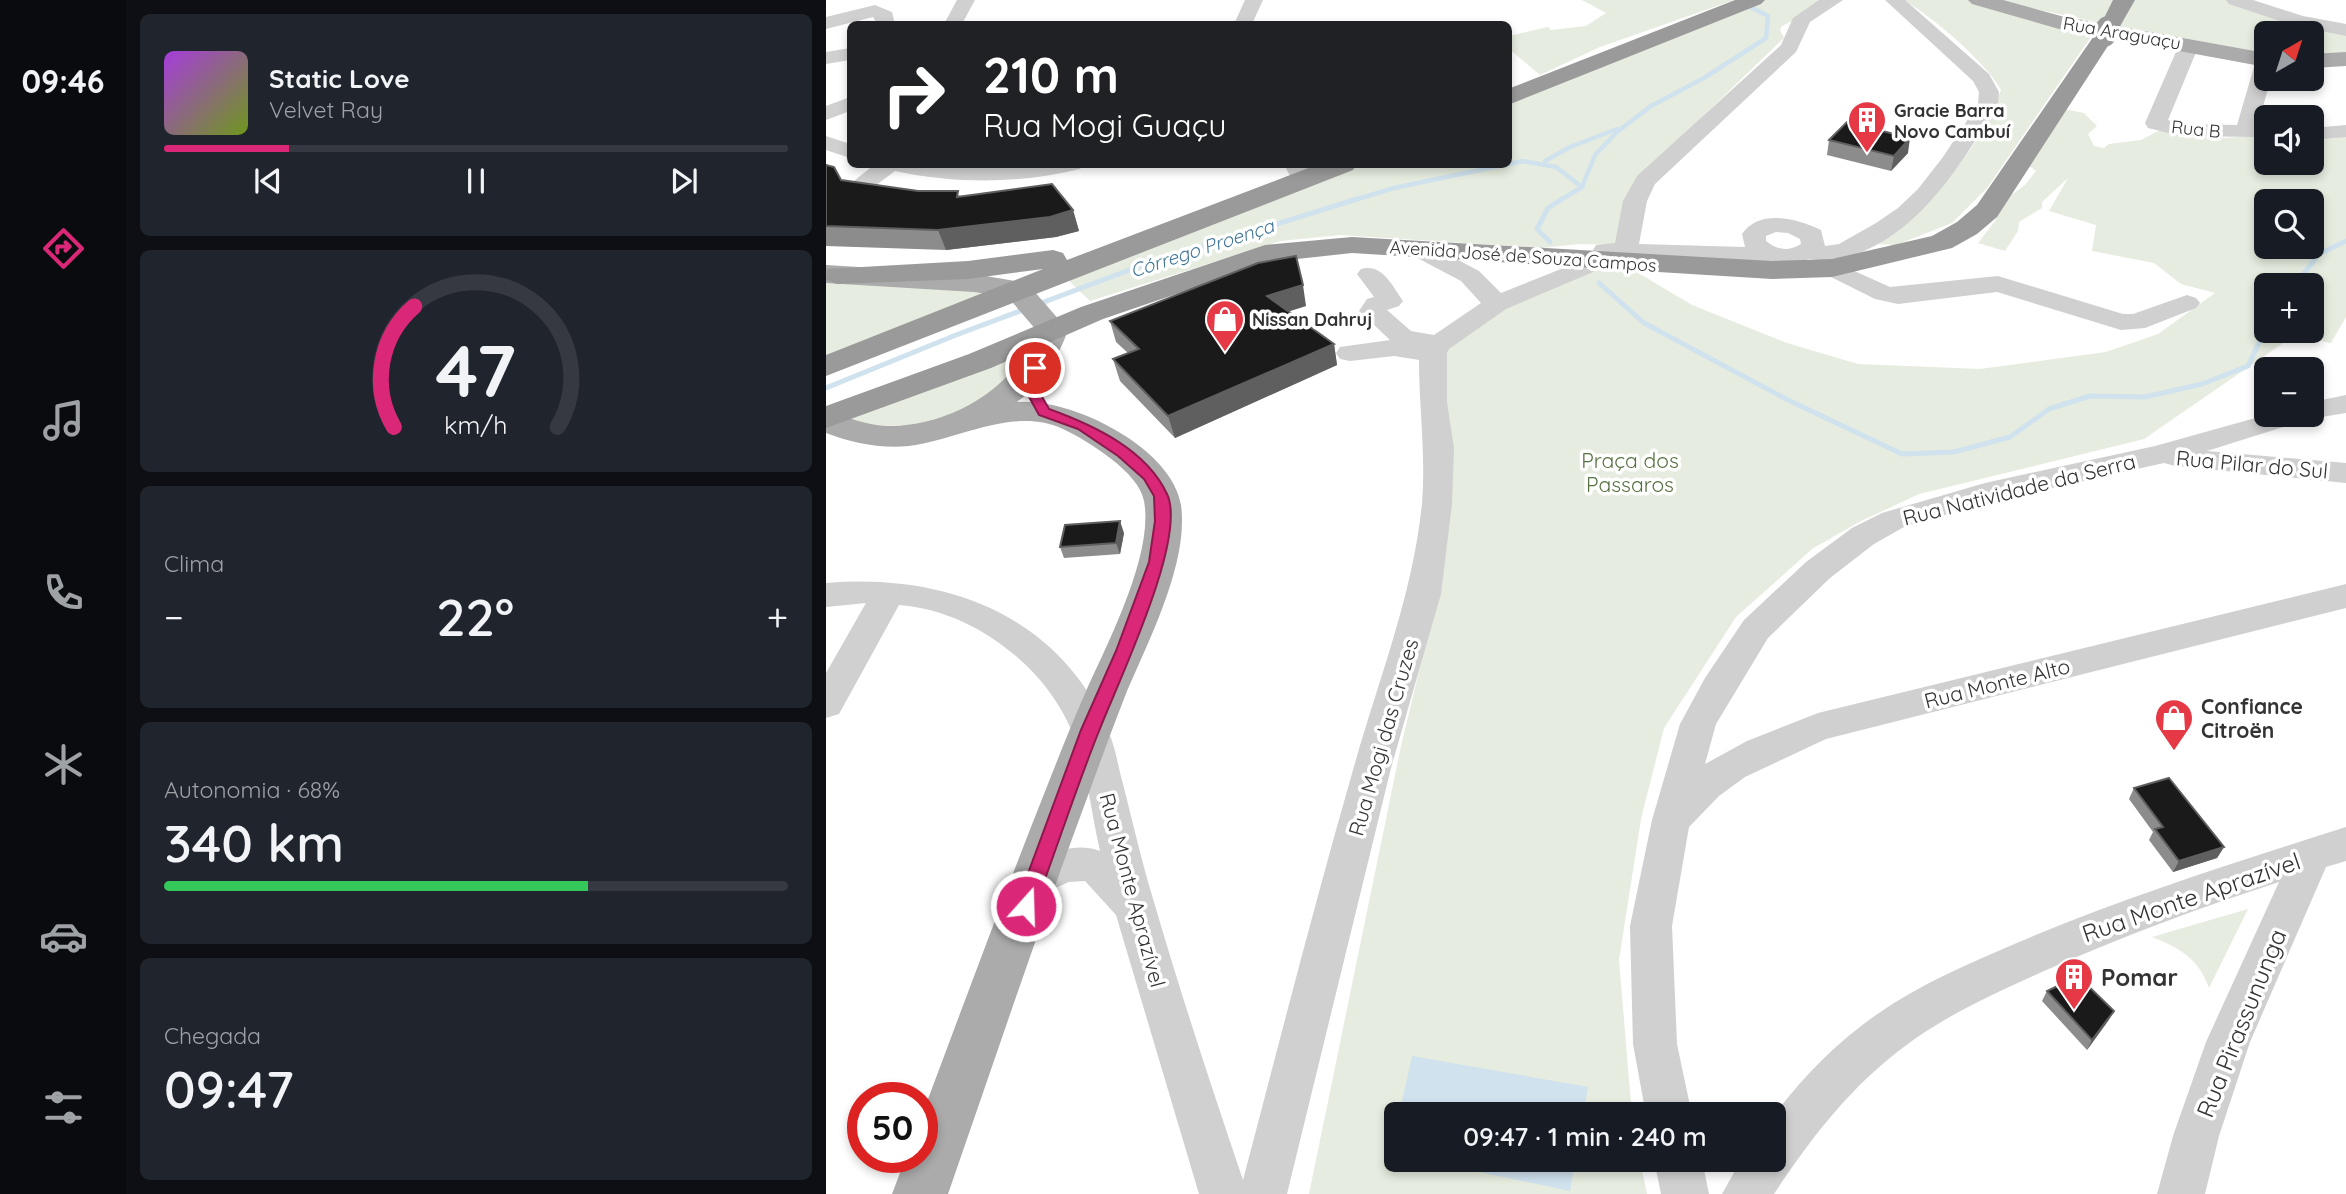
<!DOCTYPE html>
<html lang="pt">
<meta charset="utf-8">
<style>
:root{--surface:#171b24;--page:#20242c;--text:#f1f3f6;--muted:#9ea1a6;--line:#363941;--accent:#db2777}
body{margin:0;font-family:Quicksand,sans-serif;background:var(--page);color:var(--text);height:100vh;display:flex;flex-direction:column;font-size:26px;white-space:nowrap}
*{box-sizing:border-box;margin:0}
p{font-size:23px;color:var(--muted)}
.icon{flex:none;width:38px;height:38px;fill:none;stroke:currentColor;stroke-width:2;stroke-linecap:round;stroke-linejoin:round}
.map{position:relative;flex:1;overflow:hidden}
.panel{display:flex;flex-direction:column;gap:14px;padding:14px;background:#0d0f14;width:700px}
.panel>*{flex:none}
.banner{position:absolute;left:21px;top:21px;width:665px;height:147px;border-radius:10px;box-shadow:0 4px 10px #0003;background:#202124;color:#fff;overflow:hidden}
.needle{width:46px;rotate:39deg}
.controls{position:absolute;left:1428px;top:21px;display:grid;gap:14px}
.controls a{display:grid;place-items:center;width:70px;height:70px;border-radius:10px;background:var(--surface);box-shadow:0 4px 10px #0003;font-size:35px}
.speed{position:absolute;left:21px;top:1082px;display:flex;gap:14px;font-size:35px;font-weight:700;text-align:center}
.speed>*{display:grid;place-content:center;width:91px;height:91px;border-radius:50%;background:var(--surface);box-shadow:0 4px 10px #0003;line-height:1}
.speed .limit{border:10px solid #d22;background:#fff;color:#111}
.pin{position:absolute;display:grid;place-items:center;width:60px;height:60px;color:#fff;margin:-30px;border:4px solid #fff;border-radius:50%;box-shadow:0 2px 7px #0007}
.me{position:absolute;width:77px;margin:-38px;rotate:20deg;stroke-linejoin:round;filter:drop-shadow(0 0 5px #0008)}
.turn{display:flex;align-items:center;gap:24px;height:147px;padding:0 21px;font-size:32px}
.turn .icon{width:91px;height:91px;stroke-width:2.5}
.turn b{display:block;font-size:49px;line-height:60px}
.big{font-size:52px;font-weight:600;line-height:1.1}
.panel .tile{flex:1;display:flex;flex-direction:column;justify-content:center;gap:10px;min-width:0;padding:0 24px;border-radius:10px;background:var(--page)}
.panel .dial{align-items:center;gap:0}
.dial svg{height:182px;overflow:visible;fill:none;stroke:var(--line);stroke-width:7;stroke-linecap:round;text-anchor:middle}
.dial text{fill:var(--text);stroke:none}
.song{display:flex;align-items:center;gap:21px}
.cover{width:84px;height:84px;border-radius:10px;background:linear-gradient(135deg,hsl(280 70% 55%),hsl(80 70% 35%))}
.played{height:7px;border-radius:4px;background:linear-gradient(90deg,var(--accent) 20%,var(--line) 20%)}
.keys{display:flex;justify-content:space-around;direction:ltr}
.heat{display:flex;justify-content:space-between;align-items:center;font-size:38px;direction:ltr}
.charge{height:10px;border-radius:5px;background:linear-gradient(90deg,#34c759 68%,var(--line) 0)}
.trip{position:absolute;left:558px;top:1102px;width:402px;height:70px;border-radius:10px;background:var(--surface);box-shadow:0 4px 10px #0003;font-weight:600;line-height:70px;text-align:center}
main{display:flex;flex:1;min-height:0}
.dock{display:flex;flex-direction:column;width:126px;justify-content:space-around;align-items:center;background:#090b0e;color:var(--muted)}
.dock .icon{width:49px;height:49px}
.dock .selected{color:var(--accent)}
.dock b{font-size:32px;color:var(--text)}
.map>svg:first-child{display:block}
</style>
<main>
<nav class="dock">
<b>09:46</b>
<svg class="icon selected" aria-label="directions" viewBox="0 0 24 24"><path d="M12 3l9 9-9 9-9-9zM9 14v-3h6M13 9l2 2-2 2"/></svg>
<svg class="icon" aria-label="music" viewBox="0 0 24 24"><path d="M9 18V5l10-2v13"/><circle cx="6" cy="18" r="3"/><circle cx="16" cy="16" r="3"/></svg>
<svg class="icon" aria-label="phone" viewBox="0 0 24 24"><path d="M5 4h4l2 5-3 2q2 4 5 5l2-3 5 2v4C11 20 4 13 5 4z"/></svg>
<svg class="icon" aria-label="climate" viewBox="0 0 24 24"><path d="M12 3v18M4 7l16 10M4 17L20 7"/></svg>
<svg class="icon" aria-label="car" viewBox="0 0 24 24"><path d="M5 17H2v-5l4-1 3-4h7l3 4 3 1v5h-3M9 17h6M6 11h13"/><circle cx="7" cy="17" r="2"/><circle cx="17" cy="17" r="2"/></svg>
<svg class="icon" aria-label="filters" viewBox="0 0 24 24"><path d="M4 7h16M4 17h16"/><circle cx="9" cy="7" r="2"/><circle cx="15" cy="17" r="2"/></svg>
</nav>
<section class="panel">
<div class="tile">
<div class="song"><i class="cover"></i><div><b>Static Love</b><p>Velvet Ray</p></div></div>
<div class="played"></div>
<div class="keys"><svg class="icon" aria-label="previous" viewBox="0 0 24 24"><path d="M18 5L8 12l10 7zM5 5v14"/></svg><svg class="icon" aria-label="pause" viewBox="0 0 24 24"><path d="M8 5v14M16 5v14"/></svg><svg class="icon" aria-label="next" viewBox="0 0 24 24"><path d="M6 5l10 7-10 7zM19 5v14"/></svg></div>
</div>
<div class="tile dial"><svg viewBox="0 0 100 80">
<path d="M14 69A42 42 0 1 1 86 69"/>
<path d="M14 69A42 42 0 0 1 23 16" stroke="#db2777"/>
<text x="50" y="56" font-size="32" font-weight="700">47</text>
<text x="50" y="72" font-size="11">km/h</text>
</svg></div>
<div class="tile"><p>Clima</p>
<div class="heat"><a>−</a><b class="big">22°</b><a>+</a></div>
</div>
<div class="tile"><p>Autonomia · 68%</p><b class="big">340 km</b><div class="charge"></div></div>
<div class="tile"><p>Chegada</p><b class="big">09:47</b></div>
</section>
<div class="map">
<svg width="1520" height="1194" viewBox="0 0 1520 1194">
<rect width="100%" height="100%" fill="#fff"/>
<g fill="#e6ecdf" fill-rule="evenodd">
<polygon points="756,0 908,0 774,47 714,75 683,49 683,36 722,27 725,30 760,26 780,13"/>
<polygon points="930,0 1008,0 956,26 954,30 958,38 821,170 792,245 754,244 716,248 514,235 455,241 264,301 242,280 518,165 682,164 683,98"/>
<path d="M1077 0H1144L1269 31 1161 188 1126 223 1070 245 1049 244C1100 204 1154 154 1175 90 1160 62 1106 16 1077 0Z"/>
<polygon points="1168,0 1288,0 1275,23"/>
<polygon points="1303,0 1405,0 1520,32 1520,53 1486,56 1486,33 1440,33 1440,53 1290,26"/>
<path d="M1237 109 1258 113 1271 126 1262 134 1268 146 1278 148 1283 144 1315 140 1336 129 1399 138 1440 135V163H1486V134L1520 133V317L1505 343 1469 335 1318 439 1093 494 1033 522 986 549 910 617 838 728 815 819 793 960 806 1115H570V1160H814L821 1194H483L575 746 612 593 614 354 680 307 759 270 809 271 866 305 961 343 1032 364 1154 369 1280 352 1332 334 1389 293 1355 284 1328 263 1266 251 1270 225 1223 211 1242 178 1216 202V208L1193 222 1192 231 1179 251 1152 243 1169 221 1180 199 1199 185 1210 171 1202 165ZM1440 201H1486V247H1440ZM1440 285H1486V331H1440Z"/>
<polygon points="0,278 168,293 0,357"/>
<polygon points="211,342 203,364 129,417 91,425 47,426 19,417"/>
<path d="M1422 909 1383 988C1373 959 1354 948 1326 937Z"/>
</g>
<g fill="#cfe2ee">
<polygon points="586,1056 762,1087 757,1115 573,1115"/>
<polygon points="596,1160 749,1160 744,1191"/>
</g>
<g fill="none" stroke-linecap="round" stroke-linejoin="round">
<g stroke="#cfe2ee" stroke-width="4.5">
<polyline points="719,161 744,147 791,129"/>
<polyline points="756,187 769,155 791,132 825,106 878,78 940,38 942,16 911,0"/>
<polyline points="525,201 568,188 697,161 730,167 756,187"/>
<polyline points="733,201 756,187"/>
</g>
<g stroke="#cfe2ee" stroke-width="5">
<polyline points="724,242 711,229 722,208 736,199"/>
<polyline points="773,283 818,323 962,400 1076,454 1128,452 1184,437 1223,409 1264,396 1319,397 1376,384 1422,366 1440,328"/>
<polyline points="1469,285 1493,254 1520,241"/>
<polyline points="0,388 130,335 306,269 531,199"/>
</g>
<g fill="#d0d0d0" fill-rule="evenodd">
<polygon points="131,0 149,0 136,24 118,24"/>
<polygon points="419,0 437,0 426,24 408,24"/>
<path d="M993 0H1017L984 22 970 52 829 184 821 201 813 244 919 247 916 234C934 208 971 219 995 230L999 246 1013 244 1050 223 1072 208 1092 189 1117 157 1152 104 1153 92 1147 81 1059 0H1079L1163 74 1173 92 1172 104C1132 169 1088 245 1006 261L1064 287 1172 276 1297 314H1307L1361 295 1370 298 1374 303 1370 308 1319 328 1295 330 1171 292 1072 304 1049 299 997 273 993 268 997 263 1006 261 984 259 957 264 779 257 782 262 779 267 680 309 623 349 621 353V402L628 448 626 504 615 594 565 768 461 1194H373L290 915 259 881 243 882 209 897 195 892 189 880 195 868C220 855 246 841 274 851 265 812 261 769 246 732 219 665 145 610 73 605L13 714 0 718V673L40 603 0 607V583C119 573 235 615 283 733 290 749 292 767 297 784 307 823 316 863 328 902 355 995 386 1088 417 1180 453 1043 488 906 527 770 552 681 587 595 596 503 600 455 593 408 593 360L568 356 524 361 514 359 510 353 514 347 564 340 533 311 541 299 548 297 531 274 535 269C556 263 566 285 577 301L573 306 561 310 585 331 608 335 655 303 635 281 582 253 579 248 582 243 591 241 600 243 653 271 675 293 770 255 767 250 770 245 789 243 797 201 811 176 955 45 967 18ZM950 232 962 233 974 239 975 244C962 252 951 250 940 241V236Z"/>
<polygon points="1400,0 1427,0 1477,16 1520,24 1520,36 1466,25 1403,4"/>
<polygon points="49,5 66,12 69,24 51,24 47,17 0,29 0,17"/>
<polygon points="1363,39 1373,45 1342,120 1356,124 1411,125 1430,60 1433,56 1440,54 1440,79 1445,79 1428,137 1355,136 1322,128 1319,123 1353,45"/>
<polygon points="24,48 24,60 0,64 0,52"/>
<polygon points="24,97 24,111 0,120 0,106"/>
<polygon points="1520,125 1520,137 1494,139 1486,137 1486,128"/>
<polygon points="0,136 24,144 24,158 0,150"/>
<path d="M49 164 158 167 257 164 254 169C193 184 130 184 69 171L45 189 69 192 73 197 69 202C52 206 29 204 18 189Z"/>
<polygon points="458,164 480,164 488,181 485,186 469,186"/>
<polygon points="1520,395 1520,413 1483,419 1381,451 1520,463 1520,483 1349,466 1338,463 1163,502 1078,527 1048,544 1004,578 942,638 890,724 879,764 921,741 992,713 1520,584 1520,608 1000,739 919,777 893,796 863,827 846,926 851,1044 866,1115 820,1115 807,1044 804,926 826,820 854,724 879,678 918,620 980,562 1026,528 1056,513 1159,483 1329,446 1440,415 1486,415 1486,402"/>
<path d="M1520 827V861L1500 867 1424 1042 1393 1136 1379 1194H1331L1347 1136 1380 1042 1453 882C1373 908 1295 937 1218 971 1165 995 1111 1019 1065 1057 1018 1095 981 1144 948 1194H896L915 1160H948V1115C977 1077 1011 1042 1050 1015 1094 984 1144 963 1193 942 1299 897 1410 862 1520 827Z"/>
<polygon points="828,1160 876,1160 883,1194 835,1194"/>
</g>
<g fill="#ababab" fill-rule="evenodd">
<polygon points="1142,0 1177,0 1235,16 1440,53 1440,67 1233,29 1146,4"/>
<polygon points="1520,52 1520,66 1486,68 1486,54"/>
<path d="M0 265 148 274 201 283 242 330C232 358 216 384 191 402 244 397 346 447 355 505 363 562 323 640 301 691 288 724 276 757 264 790 214 924 169 1059 122 1194H66L80 1157H96V1115C137 1006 177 897 220 789 233 756 246 723 260 691 282 642 328 554 318 501 313 472 262 441 237 429 187 406 133 440 83 446 54 449 27 443 0 433V411C21 416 40 426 62 426 123 427 189 388 211 331L182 297 148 292 0 283Z"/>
</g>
<g fill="#9a9a9a" fill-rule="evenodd">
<polygon points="909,0 939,0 935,4 682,105 682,89"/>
<polygon points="1287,0 1309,0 1289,35 1171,217 1151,234 1126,248 1006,277 946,279 526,253 444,262 277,319 165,368 0,428 0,406 143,354 255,307 439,245 526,237 946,261 1006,259 1106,236 1131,222 1151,205 1272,30"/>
<polygon points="493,164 531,164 527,170 0,376 0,355 217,269 142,279 11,284 0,280 1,269 142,261 227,250 237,253 241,260"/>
</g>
<polyline stroke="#9a9a9a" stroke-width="24" points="1278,35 1282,28"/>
</g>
<g fill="#8c8c8c">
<polygon points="1003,140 1082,153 1065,171 1001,155"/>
<polygon points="0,165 15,180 64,187 247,210 253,231 230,237 120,250 0,246"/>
<polygon points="480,306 463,311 508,344 511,365 349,438 294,381 287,359 302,353 290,342 284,321"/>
<polygon points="298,533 294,554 238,558 234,547"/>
<polygon points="1308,788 1398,847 1391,858 1347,872 1323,840 1327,832 1303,799"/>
<polygon points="1221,991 1288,1011 1282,1021 1261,1050 1216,1001"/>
</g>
<g fill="#5f5f5f">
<polygon points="1084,138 1082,153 1065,171 1068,156"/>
<polygon points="247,210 253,231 230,237 120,250 112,230"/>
<polygon points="477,285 480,306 445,317 441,296"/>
<polygon points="508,344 511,365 349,438 342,416"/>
<polygon points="294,521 298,533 294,554 290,543"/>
<polygon points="1398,847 1391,858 1347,872 1353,861"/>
<polygon points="1288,1011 1282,1021 1261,1050 1266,1040"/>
</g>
<g fill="#1a1a1a" stroke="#5f5f5f" stroke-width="2">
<polygon points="1021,122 1084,138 1068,156 1003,140"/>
<polygon points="0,165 8,167 15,180 92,191 132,191 131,197 226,184 247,210 224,217 112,230 0,226"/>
<polygon points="470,256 477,285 441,296 508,344 342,416 287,359 313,349 284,321 432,263"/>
<polygon points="294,521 290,543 234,547 239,525"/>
<polygon points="1343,778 1398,847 1353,861 1329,829 1337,827 1308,788"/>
<polygon points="1252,976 1288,1011 1266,1040 1221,991"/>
</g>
<path fill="#db2777" stroke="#8e194d" stroke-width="2" d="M209 364 215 368V395L223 409C267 425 320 449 341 494 362 538 291 684 273 731 250 788 231 848 209 906L207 912 200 915 193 912 190 906 255 730 290 651 323 562 329 521 328 496 318 479 292 456 252 429 213 415 202 395V368Z"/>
<defs>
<symbol id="building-pin" viewBox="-11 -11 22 30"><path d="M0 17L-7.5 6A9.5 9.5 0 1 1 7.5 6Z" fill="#e63946" stroke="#fff"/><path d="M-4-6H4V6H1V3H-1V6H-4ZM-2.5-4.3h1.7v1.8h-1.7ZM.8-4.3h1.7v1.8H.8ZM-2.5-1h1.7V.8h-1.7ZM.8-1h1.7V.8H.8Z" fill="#fff"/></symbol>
<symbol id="shop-pin" viewBox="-11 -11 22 30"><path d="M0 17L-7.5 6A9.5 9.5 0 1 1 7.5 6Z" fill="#e63946" stroke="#fff"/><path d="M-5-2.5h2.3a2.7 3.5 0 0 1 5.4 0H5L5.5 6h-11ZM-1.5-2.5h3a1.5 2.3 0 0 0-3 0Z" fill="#fff"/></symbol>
</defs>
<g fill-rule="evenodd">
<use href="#building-pin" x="1019" y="98" width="44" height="60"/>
<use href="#shop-pin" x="377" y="297" width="44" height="60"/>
<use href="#shop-pin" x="1326" y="696" width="44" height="60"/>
<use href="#building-pin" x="1226" y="955" width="44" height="60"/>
</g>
<g text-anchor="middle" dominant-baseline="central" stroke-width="7" stroke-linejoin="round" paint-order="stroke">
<g font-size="18" fill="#333" stroke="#fff">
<text transform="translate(1296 33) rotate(10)">Rua Araguaçu</text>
<text transform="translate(1370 129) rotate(6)">Rua B</text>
<text transform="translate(697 256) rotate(4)">Avenida José de Souza Campos</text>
</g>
<g font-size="18" font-weight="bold" fill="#333" stroke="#fff" text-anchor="start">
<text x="1068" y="110">Gracie Barra<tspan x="1068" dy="21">Novo Cambuí</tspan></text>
<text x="426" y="319">Nissan Dahruj</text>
</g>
<g font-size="19" font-style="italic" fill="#3f7597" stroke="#fff">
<text transform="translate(376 248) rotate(-18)">Córrego Proença</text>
</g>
<g font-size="21" fill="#56703f" stroke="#fff">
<text x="804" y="460">Praça dos<tspan x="804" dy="24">Passaros</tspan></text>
</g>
<g font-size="21" fill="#333" stroke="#fff">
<text transform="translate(1426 464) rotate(5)">Rua Pilar do Sul</text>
<text transform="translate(1193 489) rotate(-14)">Rua Natividade da Serra</text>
<text transform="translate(1171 683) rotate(-14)">Rua Monte Alto</text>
<text transform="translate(557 737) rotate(-74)">Rua Mogi das Cruzes</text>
<text transform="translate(307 890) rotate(75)">Rua Monte Aprazível</text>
</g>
<g font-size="21" font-weight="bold" fill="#333" stroke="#fff" text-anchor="start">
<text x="1375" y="706">Confiance<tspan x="1375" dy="24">Citroën</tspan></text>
</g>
<g font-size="24" fill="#333" stroke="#fff">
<text transform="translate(1365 897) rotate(-19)">Rua Monte Aprazível</text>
<text transform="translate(1415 1023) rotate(-68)">Rua Pirassununga</text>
</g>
<g font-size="24" font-weight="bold" fill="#333" stroke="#fff" text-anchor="start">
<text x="1275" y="977">Pomar</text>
</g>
</g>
</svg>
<div class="controls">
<a><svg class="needle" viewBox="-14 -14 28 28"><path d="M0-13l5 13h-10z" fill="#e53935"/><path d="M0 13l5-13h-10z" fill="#9ea1a6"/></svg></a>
<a><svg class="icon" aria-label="sound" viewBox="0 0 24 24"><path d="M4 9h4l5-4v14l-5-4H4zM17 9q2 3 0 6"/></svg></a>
<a><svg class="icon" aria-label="search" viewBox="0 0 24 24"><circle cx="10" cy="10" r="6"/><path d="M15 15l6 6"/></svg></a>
<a>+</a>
<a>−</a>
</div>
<div class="speed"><div class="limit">50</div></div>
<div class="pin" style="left:209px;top:368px;background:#d93025"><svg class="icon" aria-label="arrive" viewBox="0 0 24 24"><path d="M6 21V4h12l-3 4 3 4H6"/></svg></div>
<svg class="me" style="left:200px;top:906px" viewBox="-20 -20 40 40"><circle r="17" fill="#db2777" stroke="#fff" stroke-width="3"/><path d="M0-11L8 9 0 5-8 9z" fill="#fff"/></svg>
<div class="trip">09:47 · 1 min · 240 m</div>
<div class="banner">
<div class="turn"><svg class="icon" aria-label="right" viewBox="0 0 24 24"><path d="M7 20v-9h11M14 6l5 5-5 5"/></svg><div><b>210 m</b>Rua Mogi Guaçu</div></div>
</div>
</div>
</main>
